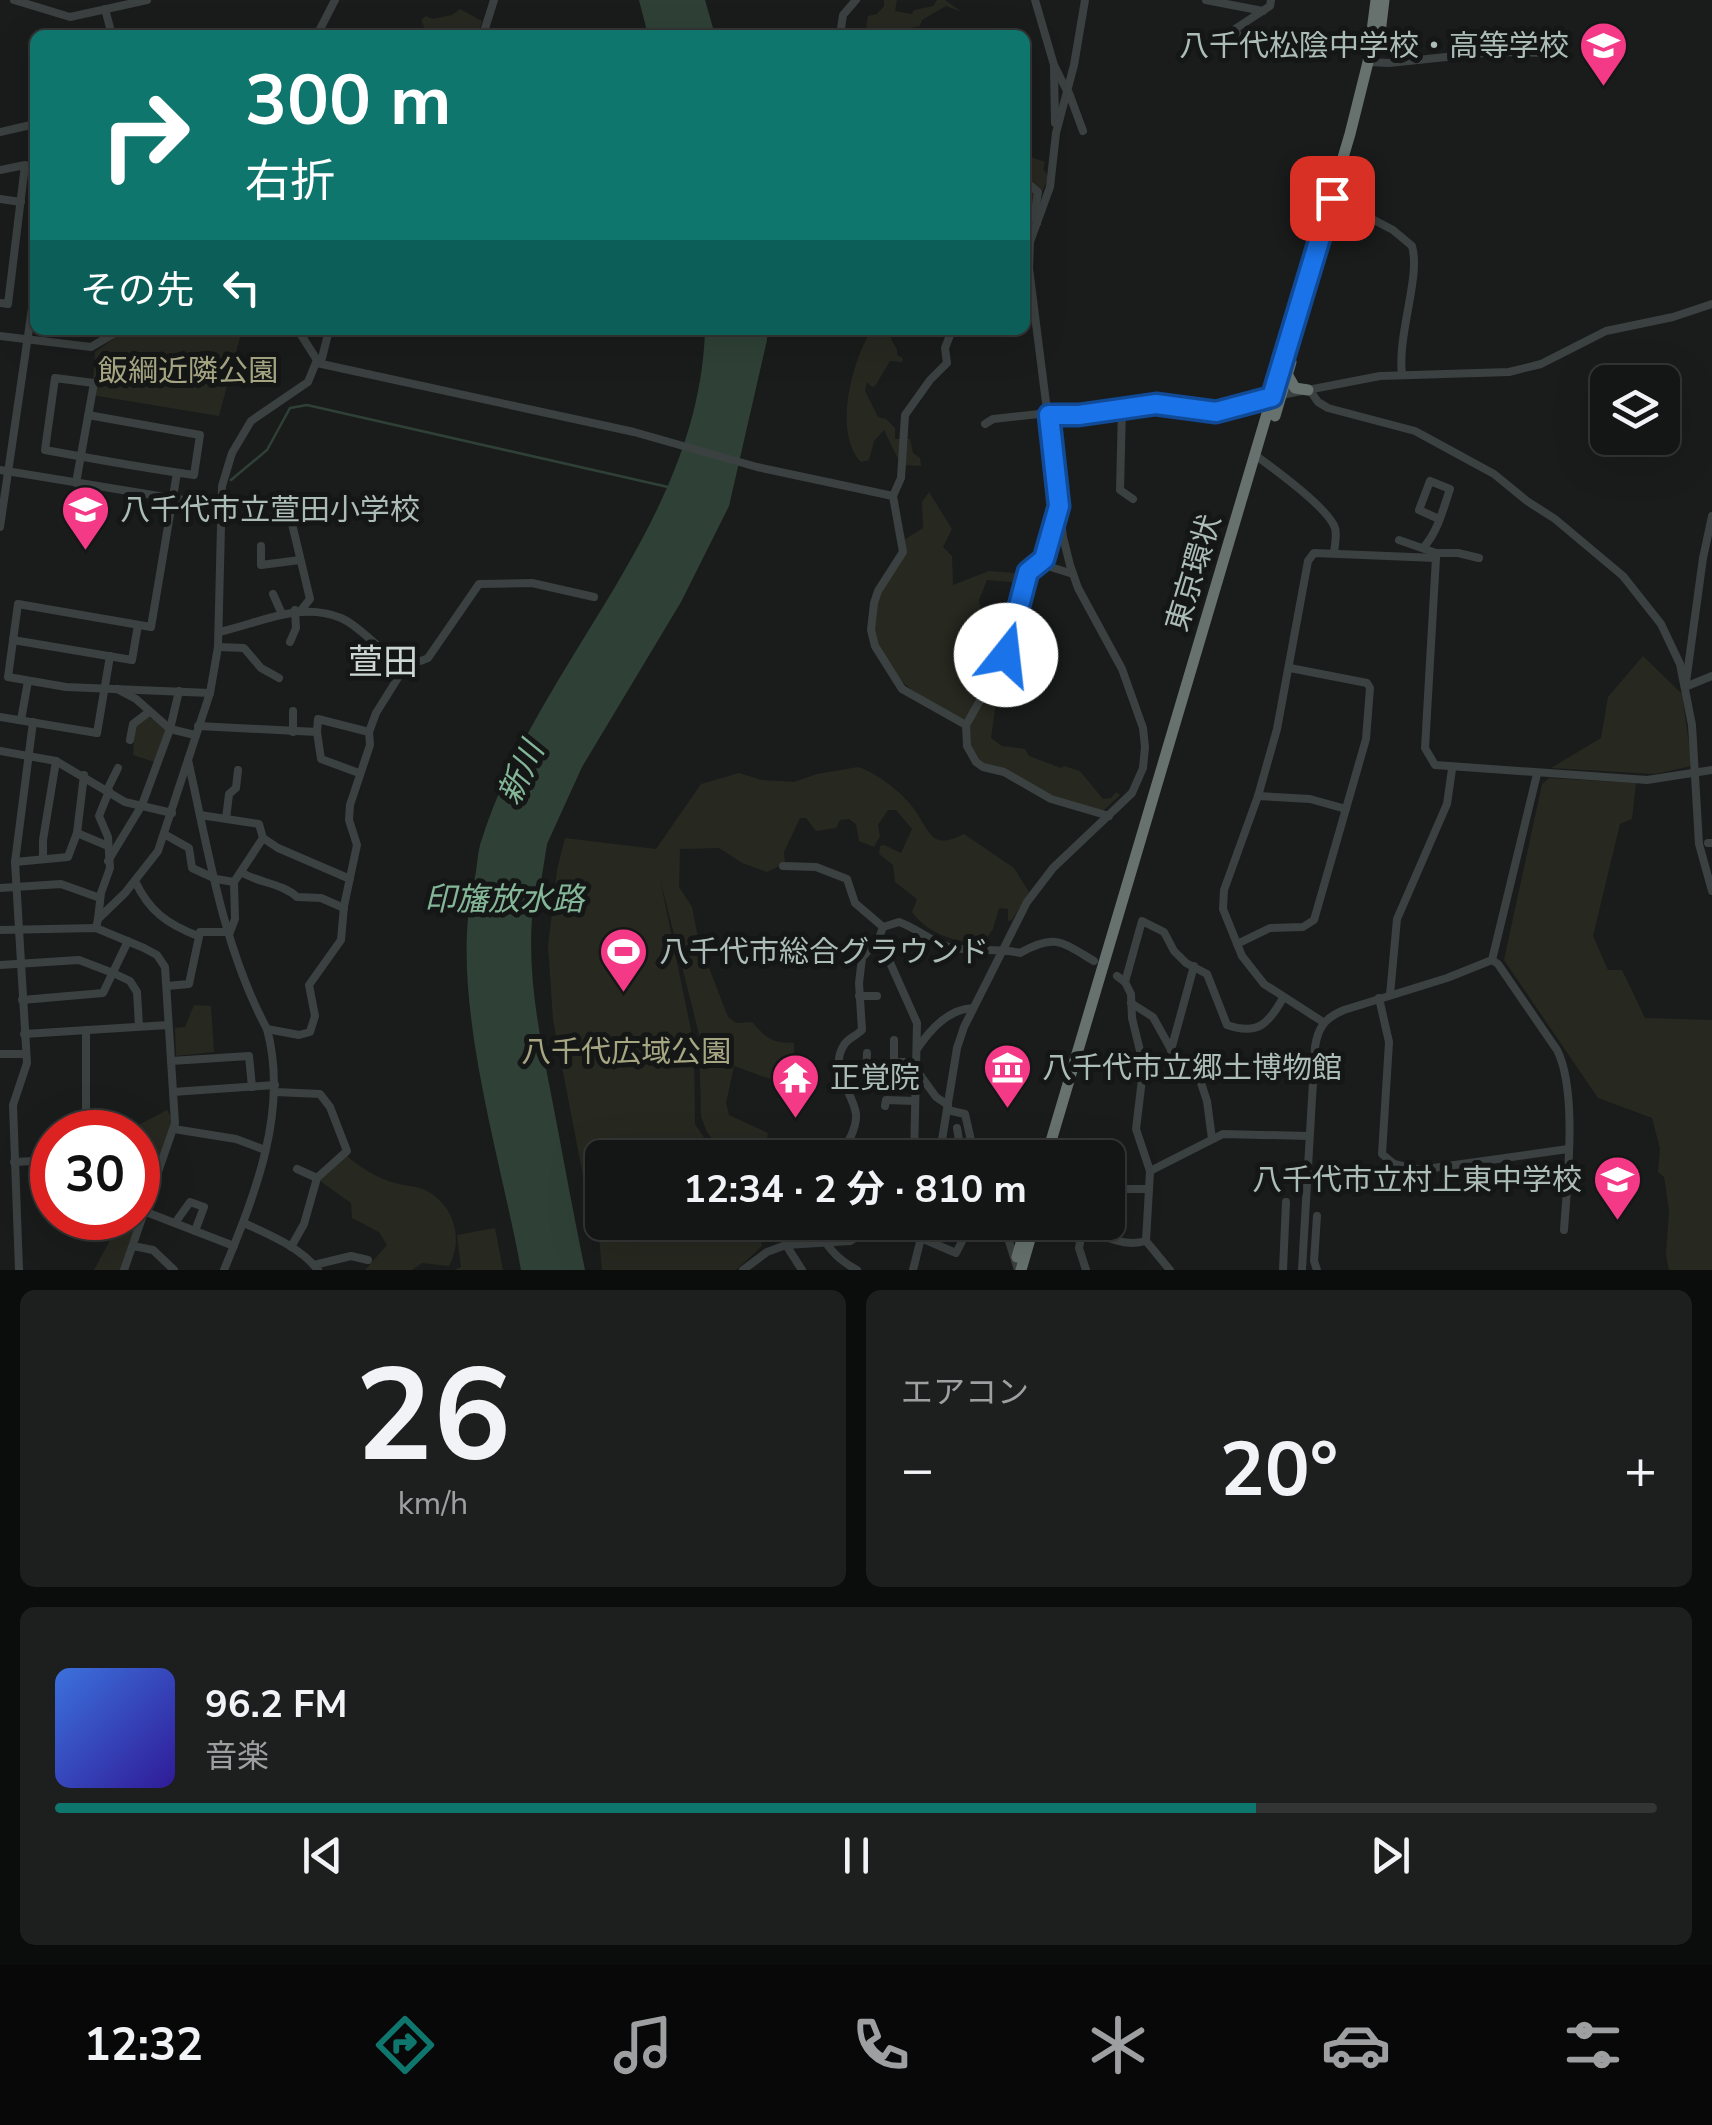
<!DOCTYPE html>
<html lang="ja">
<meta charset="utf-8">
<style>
:root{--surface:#141515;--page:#1d1e1e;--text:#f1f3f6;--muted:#9d9fa0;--line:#333434;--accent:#0f766e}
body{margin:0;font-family:"Nunito Sans","Noto Sans JP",sans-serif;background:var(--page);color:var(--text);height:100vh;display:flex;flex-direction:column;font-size:38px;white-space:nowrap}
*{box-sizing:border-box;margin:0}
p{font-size:32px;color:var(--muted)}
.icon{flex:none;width:55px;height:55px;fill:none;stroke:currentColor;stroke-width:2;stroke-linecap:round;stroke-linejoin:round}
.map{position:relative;height:1270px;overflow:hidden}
.panel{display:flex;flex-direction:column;gap:20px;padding:20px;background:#0b0c0c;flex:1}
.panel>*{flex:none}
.banner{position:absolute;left:30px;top:30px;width:1000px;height:305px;border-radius:15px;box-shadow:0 10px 40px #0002,0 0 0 2px var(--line);background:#0f766e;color:#fff;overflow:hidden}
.controls{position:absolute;left:1590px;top:365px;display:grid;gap:20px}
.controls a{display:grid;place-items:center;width:90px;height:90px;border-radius:15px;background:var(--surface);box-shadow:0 10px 40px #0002,0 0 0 2px var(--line);font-size:50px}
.speed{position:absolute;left:30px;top:1110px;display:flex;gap:20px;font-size:50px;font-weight:700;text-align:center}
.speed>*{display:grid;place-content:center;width:130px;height:130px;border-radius:50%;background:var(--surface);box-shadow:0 10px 40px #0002,0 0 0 2px var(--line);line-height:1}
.speed .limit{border:15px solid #d22;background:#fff;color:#111}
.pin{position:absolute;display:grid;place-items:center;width:85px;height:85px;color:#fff;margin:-42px;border-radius:20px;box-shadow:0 5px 15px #0006}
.me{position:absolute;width:110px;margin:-55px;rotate:16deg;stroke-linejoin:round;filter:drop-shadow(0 0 8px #0008)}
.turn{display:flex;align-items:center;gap:35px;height:210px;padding:0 50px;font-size:45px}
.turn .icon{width:130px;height:130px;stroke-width:2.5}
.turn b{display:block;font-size:70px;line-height:85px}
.then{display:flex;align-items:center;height:95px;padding:0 50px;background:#0003;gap:20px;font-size:38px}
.big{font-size:75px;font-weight:700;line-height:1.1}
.panel .card{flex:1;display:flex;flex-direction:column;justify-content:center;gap:15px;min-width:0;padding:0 35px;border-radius:15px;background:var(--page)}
.panel .dial{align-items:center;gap:0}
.dial b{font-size:130px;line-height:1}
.song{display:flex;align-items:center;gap:30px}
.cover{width:120px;height:120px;border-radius:15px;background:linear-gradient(135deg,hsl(220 70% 55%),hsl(250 70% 35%))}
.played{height:10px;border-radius:5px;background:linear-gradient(90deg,var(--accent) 75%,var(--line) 75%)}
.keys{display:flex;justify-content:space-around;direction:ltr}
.heat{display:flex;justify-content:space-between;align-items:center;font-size:55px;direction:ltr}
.panel .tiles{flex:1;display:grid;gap:20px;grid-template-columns:1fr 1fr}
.card:last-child{grid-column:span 2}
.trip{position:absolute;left:585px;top:1140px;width:540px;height:100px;border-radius:15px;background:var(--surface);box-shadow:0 10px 40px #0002,0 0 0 2px var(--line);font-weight:700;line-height:100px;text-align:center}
.tabs{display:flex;height:160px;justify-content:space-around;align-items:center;background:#080808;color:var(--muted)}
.tabs .icon{width:70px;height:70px}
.tabs .on{color:var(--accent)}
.tabs b{font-size:45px;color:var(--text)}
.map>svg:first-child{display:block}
</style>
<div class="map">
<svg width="1712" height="1270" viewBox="0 0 1712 1270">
<rect width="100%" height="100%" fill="#1a1c1c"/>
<g fill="#272820">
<polygon points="884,0 897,0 895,11 912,14 914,10 933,6 937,0 945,0 962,12 946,6 922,20 920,26 902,30 898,35 865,35 868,16 877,14 884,6"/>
<polygon points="460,9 482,21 478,35 428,35 421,20 426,16 432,19 452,15"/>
<polygon points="1025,155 1045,162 1043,169 1049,177 1040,196 1025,254"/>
<polygon points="126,330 242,330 219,416 92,395 95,352"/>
<path d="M871 330H893L889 335 897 350V355L903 358 902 362 890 361 875 386 872 387 867 382 865 391 878 417 886 419 895 428V439H910L913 453 920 458 921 466 901 465 884 430 874 441 869 460 861 462C833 432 852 362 871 330Z"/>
<path d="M929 492 952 529 943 547 952 556 953 585 989 571 1026 574 1023 583 987 580 979 600 986 637 995 643 1003 619 1014 621 999 681 991 738 1002 746 1025 749 1029 756 1061 768 1064 766 1080 771 1103 799 1111 798 1116 792 1120 795 1103 811 1060 801 978 761 970 746 968 718 960 720C911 693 858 661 879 596 886 574 901 566 904 540L923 528 922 502Z"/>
<polygon points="1643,656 1682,694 1692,766 1655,774 1551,768 1601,738 1608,697"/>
<polygon points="148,716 167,730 154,762 133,755 135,726"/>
<path d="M858 767C875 772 900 791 911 805 931 830 929 852 964 834L1014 868 1029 892 1012 920 1008 921V909L999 908 993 929 984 942C956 943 929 935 912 912L917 899 895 882 893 865 879 854 880 846 884 845 901 853 912 829 896 810H888L878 825 880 836 874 847 859 841 856 824 849 819 840 820 836 828 816 831 806 818H800L784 852 785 863 767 872 742 863 719 848 680 849 679 887 692 907 703 964 708 965 728 1017 736 1023 752 1022C768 1039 769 1042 794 1043V1055L811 1057 814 1068 809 1073 795 1071 776 1081 734 1066 726 1103 729 1115 768 1133 764 1157H725L707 1132 701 1117 699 1034 660 879 694 1045 695 1124 717 1157 602 1158V1222L756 1223 762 1246 736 1270H602L596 1201 583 1176 553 1020 548 946 557 870 565 838 656 849 701 784 739 773 762 780 794 782 817 774Z"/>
<polygon points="1549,778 1636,783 1632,819 1620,824 1593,936 1608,970 1622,970 1645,1018 1712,1020 1712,1270 1669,1270 1666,1255 1669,1210 1664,1177 1658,1172 1660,1149 1652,1118 1598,1098 1504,960 1542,784"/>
<polygon points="194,1005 211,1006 214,1052 176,1056 175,1028 185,1027"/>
<polygon points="167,1110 173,1122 123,1270 94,1270 109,1242 108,1218 138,1218 138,1132 125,1132"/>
<path d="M347 1156C361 1168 377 1178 395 1183 405 1186 418 1186 427 1191 454 1205 464 1240 449 1266L422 1263 412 1270H365L387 1245 379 1232 352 1218 351 1203 320 1181Z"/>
<polygon points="495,1228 503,1270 455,1270 461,1267 457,1235"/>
</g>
<g fill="#2f4136">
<polygon points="639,0 705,0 715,35 648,35"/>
<path d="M705 330H767V340L729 506 681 602 582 767 547 844 536 913 532 917C527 989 544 1055 557 1125 566 1173 575 1222 585 1270H521C501 1157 447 992 474 882 477 870 477 857 480 845 535 664 699 528 705 330Z"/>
</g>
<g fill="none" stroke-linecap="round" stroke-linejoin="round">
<polyline stroke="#2f4136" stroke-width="2.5" points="231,480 267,450 290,408 307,405 668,487"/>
<g stroke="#3b4140" stroke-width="8">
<polyline points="14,0 70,17 147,0"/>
<polyline points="1035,0 1054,65 1068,93"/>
<polyline points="1206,0 1263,11"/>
<polyline points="105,9 112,35"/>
<polyline points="1237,33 1235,29 1270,6 1271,0"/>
<polyline points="317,35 335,0"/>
<polyline points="483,35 494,0"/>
<polyline points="840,35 843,15 856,0"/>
<polyline points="1368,62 1389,63 1494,52 1552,53"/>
<polyline points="1054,67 1055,123"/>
<polyline points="1069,93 1083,131"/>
<polyline points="0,132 35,124"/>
<polyline points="0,170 25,165 8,304 0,303"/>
<polyline points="1025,181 1038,192 1034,218 1037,223"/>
<path d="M1332 198 1393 230 1412 246C1421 277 1397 334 1402 375"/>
<polyline points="0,199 21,202"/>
<polyline points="298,330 317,360"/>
<polyline points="952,330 945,348 947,363 930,380 905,415 901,478 893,496 903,552 878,591 874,603 871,630 875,646 902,689 966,725"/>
<polyline points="0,336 91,347 120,330"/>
<polyline points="317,363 634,432 757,467 893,496"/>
<polyline points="1309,389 1318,402 1328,408 1415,431 1494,474 1527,501 1555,519 1623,576 1661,624 1680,664 1692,725 1699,844 1712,891"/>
<polyline points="1122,407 1120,490 1133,499"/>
<polyline points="1049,415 1079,415 1156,404 1216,411 1261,399 1380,376 1509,372 1541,364 1606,331 1673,317 1712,304"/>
<polyline points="985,424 993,419 1048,413"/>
<path d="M1255 455C1273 468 1329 509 1335 528 1337 534 1335 545 1334 552"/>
<polyline points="0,470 220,506"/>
<polyline points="177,473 151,627 18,604 8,677 66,687 210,693"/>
<path d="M76 483C82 449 88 416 94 383L55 378 45 450C94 459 144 468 194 475L200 435 88 415"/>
<polyline points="288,507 310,599 302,609"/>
<polyline points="1057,515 1044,559 1028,572 1006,655 966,725 967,746 976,762 983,767 1004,772 1051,799 1109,816"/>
<polyline points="0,527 35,288"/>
<polyline points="1399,540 1436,553 1458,553 1479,558"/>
<polyline points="261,546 261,565 300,560"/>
<path d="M1423 548C1438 532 1443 509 1450 489L1430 481 1419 510 1439 519"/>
<polyline points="1041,564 1073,574"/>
<polyline points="273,594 282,614"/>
<path d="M219 632C260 623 300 601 341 618 373 632 391 676 428 658L479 584 532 583 594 597"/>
<polyline points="13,640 132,660 138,625"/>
<polyline points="290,642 296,628 295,610"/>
<polyline points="218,647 244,648 261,668 279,678"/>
<polyline points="1686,682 1703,558 1712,516"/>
<polyline points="1685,687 1712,676"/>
<polyline points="179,691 170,729 195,735"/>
<polyline points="0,717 97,733 110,656"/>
<polyline points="21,720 28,681"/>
<polyline points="198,726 317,732 318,719 369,732"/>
<polyline points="293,732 293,711"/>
<polyline points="317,732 321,759 359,773"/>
<polyline points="130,740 133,724 149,712"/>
<polyline points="0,751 56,761 125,802 172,813"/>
<path d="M188 760C208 849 223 948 267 1029L299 1035 310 1032 315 1016 309 985 341 940 344 906 357 845 349 820 350 805 370 745 369 732 376 713 406 665"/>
<polyline points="107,790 118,768"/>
<polyline points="1258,796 1310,799 1346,809"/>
<polyline points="200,815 259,824 263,838 278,848 350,879"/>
<polyline points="226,819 229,794 236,788 238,770"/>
<polyline points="77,833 108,846"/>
<polyline points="164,834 189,848 192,868 216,879 234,882"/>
<polyline points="1708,843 1712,843"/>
<polyline points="43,859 43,840 56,761"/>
<polyline points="108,861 142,805 170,729 136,699 117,689"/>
<polyline points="15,862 68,857 77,833 84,775"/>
<polyline points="783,866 816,867 847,879 855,903 883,927"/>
<path d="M241 872C258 883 282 883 297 897L321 898 344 908"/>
<path d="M135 881C149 911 167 924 198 936"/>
<polyline points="0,888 61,884 100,898"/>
<polyline points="98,919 101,893 110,868 108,837 99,816 109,791"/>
<polyline points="883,927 879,938 917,1023 914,1158"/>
<path d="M883 927 899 922C917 928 931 942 949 947 972 953 997 947 1020 953 1055 933 1062 942 1094 961"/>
<polyline points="96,928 98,919 125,893 158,851 210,693 218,647 222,486 232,453 251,421 308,382 317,360 322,358 329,330"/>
<polyline points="0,930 96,928 144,948 157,955 165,967 175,1123 124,1270"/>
<polyline points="230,932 235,919 234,882 263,838"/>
<polyline points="1237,944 1270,928 1303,927 1314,920 1366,739 1370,688 1367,683 1290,668"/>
<path d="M1492 960 1498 964 1557 1050C1578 1091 1567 1183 1564 1230"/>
<polyline points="0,965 79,960 113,973 130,981 137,992 139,1026"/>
<polyline points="1117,976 1125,982 1131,994 1132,1018 1141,1055 1143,1071 1136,1129 1150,1171 1146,1241 1170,1270"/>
<path d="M1125 982 1142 921 1164 932 1174 951 1186 963 1207 974 1227 1025C1258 1036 1269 1023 1283 998"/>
<polyline points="167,986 189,984 200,932 230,932"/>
<polyline points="1390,995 1397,919 1447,804 1452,769"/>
<polyline points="859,996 877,996"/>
<polyline points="1379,998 1389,1042 1382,1154 1394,1164 1419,1170 1568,1149"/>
<polyline points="22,1000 103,993 128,941"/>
<polyline points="1131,1003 1153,1017 1173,1053 1197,1071 1207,1101 1212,1139"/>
<polyline points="1323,1022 1264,984 1242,956 1223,909 1224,890 1258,796 1277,729 1308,561 1314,553 1436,558 1425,748 1435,765 1647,780 1712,770"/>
<polyline points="24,1034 168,1025"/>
<polyline points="894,1040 894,1062 916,1062"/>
<path d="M917 1049C930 1030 948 1009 973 1008"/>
<polyline points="1171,1050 1194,966"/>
<polyline points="0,1054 26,1054"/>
<polyline points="171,1061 249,1056 252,1087"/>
<polyline points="918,1072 936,1097 948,1105"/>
<polyline points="840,1074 866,1074 867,1053"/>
<polyline points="173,1092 275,1085"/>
<polyline points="275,1092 320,1094 330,1107 347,1151 317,1178 304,1224 291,1247"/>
<polyline points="885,1106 886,1100 915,1101"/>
<polyline points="947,1110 965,1114 975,1158"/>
<polyline points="957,1128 962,1158"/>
<polyline points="174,1129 236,1139 265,1150"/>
<polyline points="76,1132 75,1124 86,1110 86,1030"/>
<polyline points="848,1143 890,1158"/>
<path d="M837 1158C846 1146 857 1130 856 1114 853 1091 828 1070 844 1045 847 1039 856 1036 862 1030L859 983 862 958 879 938"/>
<polyline points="939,1158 957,1048 964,1027 1027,902 1053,868 1132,793 1143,768 1145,747 1143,728 1122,669 1078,588 1070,565 1063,537 1029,268 1030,242 1050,187 1056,133 1074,65 1085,0"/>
<polyline points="14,1162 52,1160"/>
<polyline points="297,1169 317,1178"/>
<polyline points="1150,1171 1223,1134 1309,1136"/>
<polyline points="1108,1189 1149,1189"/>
<polyline points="146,1212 234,1246"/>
<path d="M815 1222C826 1246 835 1258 857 1270"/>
<polyline points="931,1222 921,1238 956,1253 972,1222"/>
<polyline points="1003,1222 1018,1270"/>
<polyline points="175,1223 190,1202 204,1207 195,1231"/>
<path d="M244 1223C270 1235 300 1247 318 1270"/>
<polyline points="786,1245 802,1270"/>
<polyline points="133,1246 153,1250 174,1270"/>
<polyline points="314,1265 351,1256 368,1260"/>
<polyline points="19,1270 13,1105 27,1063 15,862 33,722"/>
<path d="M224 1270C255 1194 289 1111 267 1029"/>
<polyline points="743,1270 767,1252 786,1245 850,1241 881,1222"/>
<polyline points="913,1270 921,1238 913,1222"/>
<path d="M1086 1270 1079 1248 1081 1237C1106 1229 1117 1249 1146 1241"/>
<polyline points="1283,1270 1286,1202"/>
<path d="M1302 1270 1315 1047C1318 1027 1325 1018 1344 1010L1447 978 1492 960 1537 774"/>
<polyline points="1317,1270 1314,1261 1317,1216"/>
</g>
<g stroke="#67726e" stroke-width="11">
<polyline points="1378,50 1384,0"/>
<polyline points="1287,374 1295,388 1308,390"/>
<polyline points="1275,416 1291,362"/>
<polyline points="1046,1158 1350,134 1368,62 1376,0"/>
<polyline points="1017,1257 1027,1222"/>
<polyline points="1021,1270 1035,1222"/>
</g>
</g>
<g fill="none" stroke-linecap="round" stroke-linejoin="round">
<defs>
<polyline id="route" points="1006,655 1028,572 1044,559 1059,506 1049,415 1079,415 1156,404 1216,412 1272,397 1332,198"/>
</defs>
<use href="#route" stroke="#114b97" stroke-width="25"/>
<use href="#route" stroke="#1a73e8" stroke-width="18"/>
</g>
<defs>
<symbol id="school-pin" viewBox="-11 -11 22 30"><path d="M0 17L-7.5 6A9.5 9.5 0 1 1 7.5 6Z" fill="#f43a86" stroke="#151717"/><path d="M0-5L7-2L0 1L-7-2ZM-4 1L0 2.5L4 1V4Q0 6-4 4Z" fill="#fff"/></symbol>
<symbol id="stadium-pin" viewBox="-11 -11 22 30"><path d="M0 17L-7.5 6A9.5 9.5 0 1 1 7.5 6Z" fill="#f43a86" stroke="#151717"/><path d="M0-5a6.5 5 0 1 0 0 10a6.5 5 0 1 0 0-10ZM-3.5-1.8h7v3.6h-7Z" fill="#fff"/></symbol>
<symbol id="museum-pin" viewBox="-11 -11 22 30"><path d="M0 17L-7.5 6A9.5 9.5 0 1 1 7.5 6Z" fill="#f43a86" stroke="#151717"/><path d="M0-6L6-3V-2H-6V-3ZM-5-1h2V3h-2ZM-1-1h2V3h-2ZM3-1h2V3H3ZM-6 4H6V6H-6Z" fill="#fff"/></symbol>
<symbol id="temple-pin" viewBox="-11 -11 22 30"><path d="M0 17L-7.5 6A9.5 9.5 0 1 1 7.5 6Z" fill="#f43a86" stroke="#151717"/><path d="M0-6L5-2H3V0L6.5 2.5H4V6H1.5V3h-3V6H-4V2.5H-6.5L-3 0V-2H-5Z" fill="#fff"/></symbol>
</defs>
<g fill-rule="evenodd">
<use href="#school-pin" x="1576" y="18" width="55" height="75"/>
<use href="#school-pin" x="58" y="482" width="55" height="75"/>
<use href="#stadium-pin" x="596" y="924" width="55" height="75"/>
<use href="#museum-pin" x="980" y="1040" width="55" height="75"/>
<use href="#temple-pin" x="768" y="1050" width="55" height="75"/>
<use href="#school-pin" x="1590" y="1152" width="55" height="75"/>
</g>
<g text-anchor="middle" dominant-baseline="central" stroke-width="10" stroke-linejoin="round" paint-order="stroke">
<g font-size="30" fill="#acbcb6" stroke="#151717" text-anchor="start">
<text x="1569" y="46" text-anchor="end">八千代松陰中学校・高等学校</text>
<text x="120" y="510">八千代市立萱田小学校</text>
<text x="659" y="952">八千代市総合グラウンド</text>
<text x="1042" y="1068">八千代市立郷土博物館</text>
<text x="830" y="1078">正覚院</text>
<text x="1582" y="1180" text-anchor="end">八千代市立村上東中学校</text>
</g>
<g font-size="30" fill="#a7a683" stroke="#151717">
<text x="188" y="371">飯綱近隣公園</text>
<text x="626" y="1052">八千代広域公園</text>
</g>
<g font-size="30" fill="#acbcb6" stroke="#151717">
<text transform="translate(1194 573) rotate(-73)">東京環状</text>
</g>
<g font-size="32" font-style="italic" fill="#84b698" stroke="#151717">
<text transform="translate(521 773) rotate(-65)">新川</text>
<text x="504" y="899">印旛放水路</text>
</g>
<g font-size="35" fill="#cdd8d4" stroke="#151717">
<text x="383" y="662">萱田</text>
</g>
</g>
</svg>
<div class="controls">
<a><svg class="icon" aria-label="layers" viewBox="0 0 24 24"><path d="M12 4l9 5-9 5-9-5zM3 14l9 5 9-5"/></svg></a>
</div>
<div class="speed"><div class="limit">30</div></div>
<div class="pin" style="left:1332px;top:198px;background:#d93025"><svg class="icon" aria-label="arrive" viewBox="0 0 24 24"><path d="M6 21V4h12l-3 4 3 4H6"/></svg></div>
<svg class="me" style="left:1006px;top:655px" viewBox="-20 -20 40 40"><circle r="19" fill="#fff"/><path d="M0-13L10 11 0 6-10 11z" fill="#1a73e8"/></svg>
<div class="trip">12:34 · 2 分 · 810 m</div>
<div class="banner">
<div class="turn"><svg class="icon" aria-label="right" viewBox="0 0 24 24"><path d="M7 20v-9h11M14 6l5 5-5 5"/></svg><div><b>300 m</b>右折</div></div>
<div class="then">その先<svg class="icon" aria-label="left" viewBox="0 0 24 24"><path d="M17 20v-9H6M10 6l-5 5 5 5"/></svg></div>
</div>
</div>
<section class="panel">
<div class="tiles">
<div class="card dial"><b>26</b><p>km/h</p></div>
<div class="card"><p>エアコン</p>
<div class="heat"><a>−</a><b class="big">20°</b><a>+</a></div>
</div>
<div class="card">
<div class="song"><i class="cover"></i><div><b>96.2 FM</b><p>音楽</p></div></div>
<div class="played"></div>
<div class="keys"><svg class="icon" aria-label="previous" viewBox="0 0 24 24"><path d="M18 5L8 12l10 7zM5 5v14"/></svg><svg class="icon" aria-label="pause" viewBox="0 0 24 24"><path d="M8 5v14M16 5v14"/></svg><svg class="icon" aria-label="next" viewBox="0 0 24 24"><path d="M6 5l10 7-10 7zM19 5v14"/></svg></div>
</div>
</div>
</section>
<nav class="tabs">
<b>12:32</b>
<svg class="icon on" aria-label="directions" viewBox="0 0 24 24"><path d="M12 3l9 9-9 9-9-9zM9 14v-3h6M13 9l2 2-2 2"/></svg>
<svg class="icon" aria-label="music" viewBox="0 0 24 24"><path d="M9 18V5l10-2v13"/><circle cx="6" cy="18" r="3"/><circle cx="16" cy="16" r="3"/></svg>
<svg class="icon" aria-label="phone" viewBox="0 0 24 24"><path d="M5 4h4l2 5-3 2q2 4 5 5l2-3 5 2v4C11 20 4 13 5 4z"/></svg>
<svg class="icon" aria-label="climate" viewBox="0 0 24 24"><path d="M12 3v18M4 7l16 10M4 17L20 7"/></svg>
<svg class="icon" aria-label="car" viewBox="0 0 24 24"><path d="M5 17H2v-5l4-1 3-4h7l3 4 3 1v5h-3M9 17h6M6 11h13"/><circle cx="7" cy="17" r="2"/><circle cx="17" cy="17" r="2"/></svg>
<svg class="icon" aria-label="filters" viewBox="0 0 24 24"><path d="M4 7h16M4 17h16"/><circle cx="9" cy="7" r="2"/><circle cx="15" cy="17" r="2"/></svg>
</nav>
